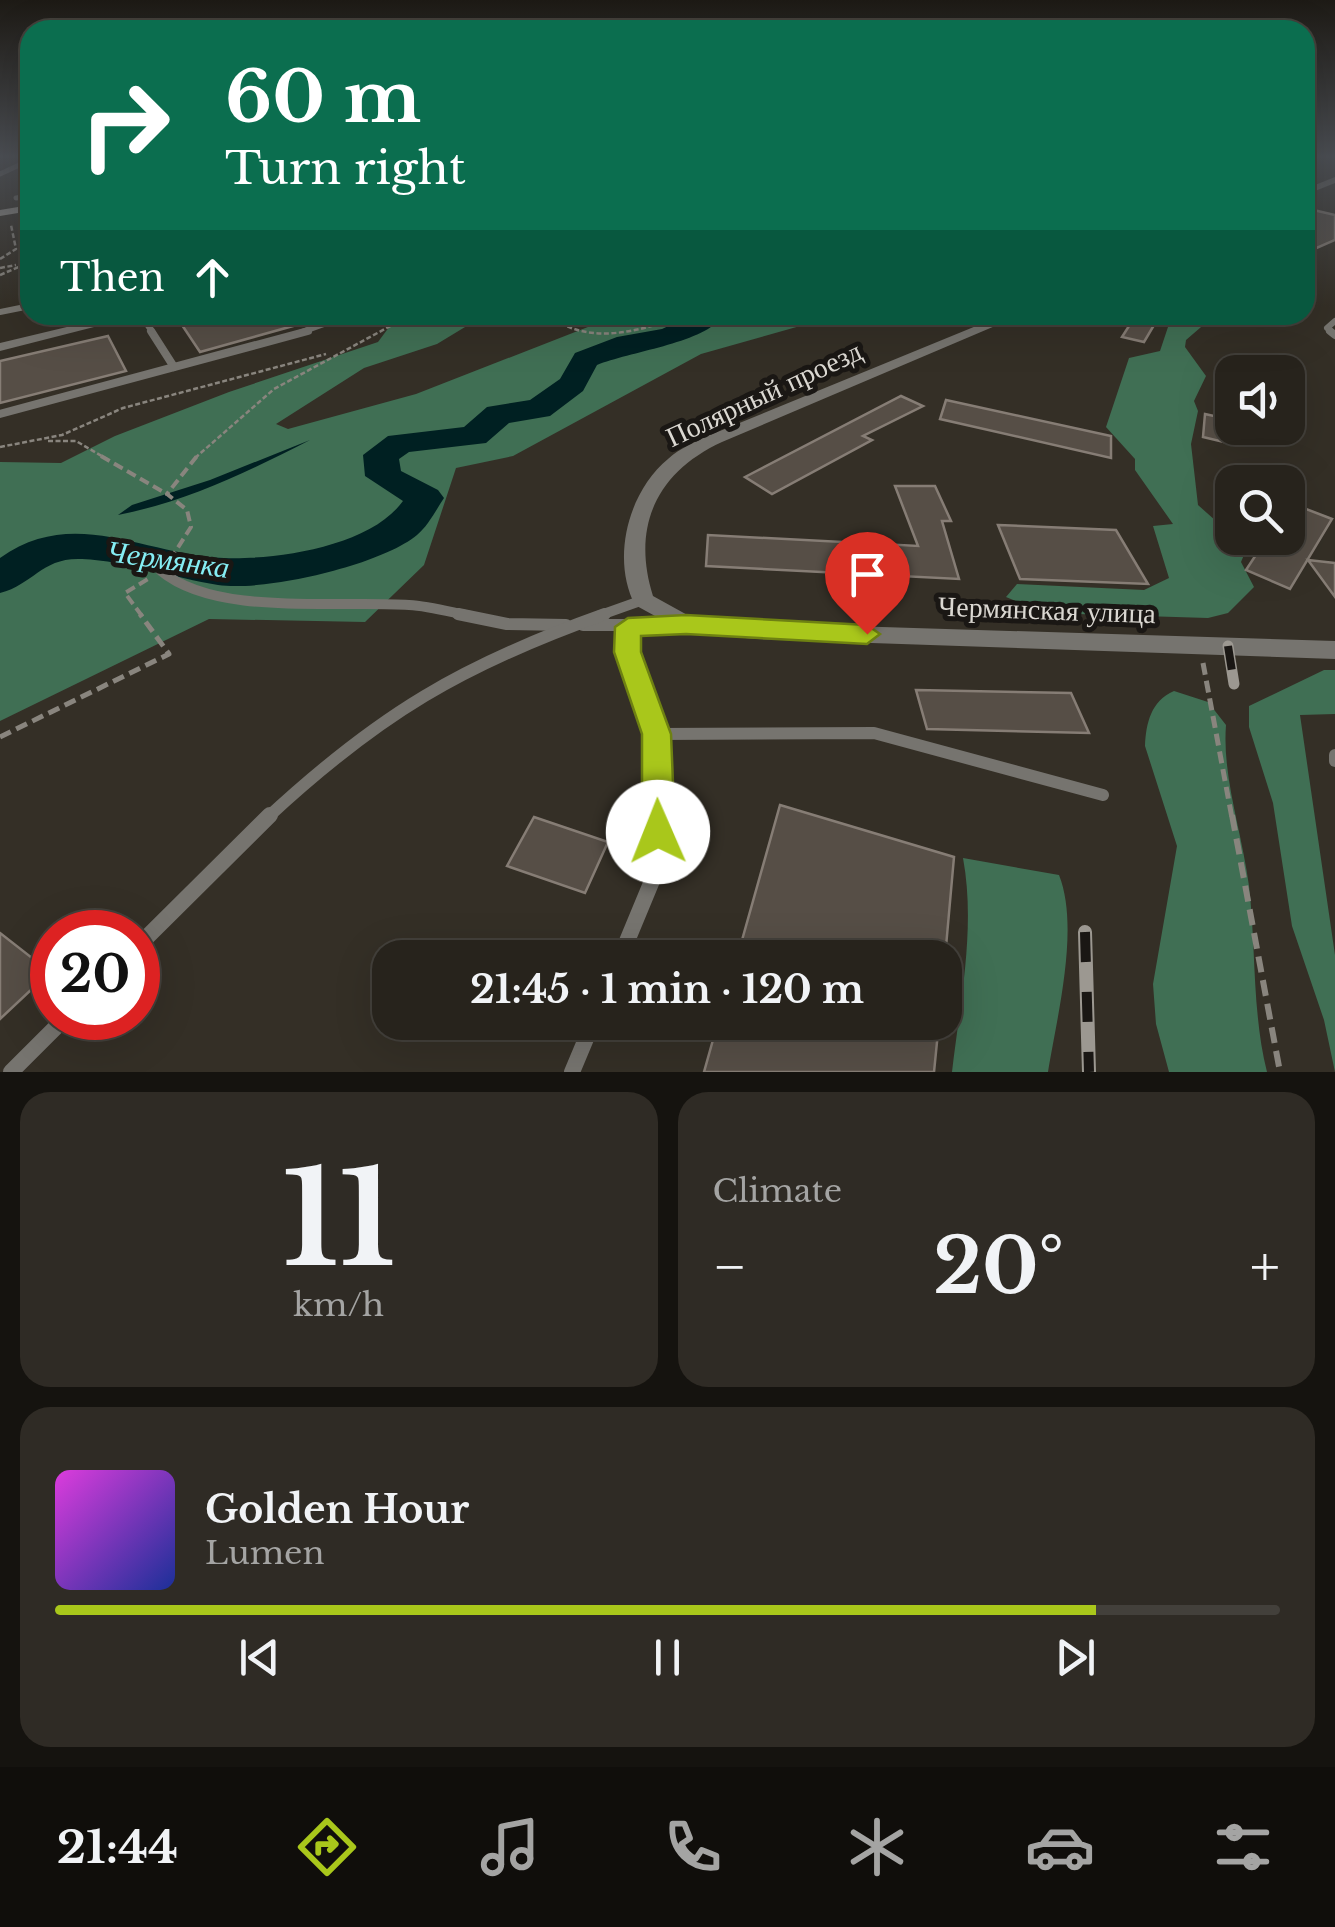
<!DOCTYPE html>
<meta charset="utf-8">
<style>
:root{--surface:#27231c;--page:#2f2b25;--text:#f1f3f6;--muted:#a4a4a3;--line:#43403b;--accent:#a9c71b}
body{margin:0;font-family:"Libre Baskerville",serif;background:var(--page);color:var(--text);height:100vh;display:flex;flex-direction:column;font-size:38px;white-space:nowrap}
*{box-sizing:border-box;margin:0}
p{font-size:32px;color:var(--muted)}
.icon{flex:none;width:55px;height:55px;fill:none;stroke:currentColor;stroke-width:2;stroke-linecap:round;stroke-linejoin:round}
.map{position:relative;height:1072px;overflow:hidden}
.details{display:flex;flex-direction:column;gap:20px;padding:20px;background:#15130f;flex:1}
.details>*{flex:none}
.banner{position:absolute;left:20px;top:20px;width:1295px;height:305px;border-radius:30px;box-shadow:0 10px 40px #0002,0 0 0 2px var(--line);background:#0b6e4f;color:#fff;overflow:hidden}
.buttons{position:absolute;left:1215px;top:355px;display:grid;gap:20px}
.buttons a{display:grid;place-items:center;width:90px;height:90px;border-radius:20px;background:var(--surface);box-shadow:0 10px 40px #0002,0 0 0 2px var(--line);font-size:50px}
.speed{position:absolute;left:30px;top:910px;display:flex;gap:20px;font-size:50px;font-weight:700;text-align:center}
.speed>*{display:grid;place-content:center;width:130px;height:130px;border-radius:50%;background:var(--surface);box-shadow:0 10px 40px #0002,0 0 0 2px var(--line);line-height:1}
.speed .limit{border:15px solid #d22;background:#fff;color:#111}
.pin{position:absolute;display:grid;place-items:center;width:85px;height:85px;color:#fff;margin:-102px -42px;border-radius:50% 50% 50% 0;rotate:-45deg;box-shadow:0 0 10px #0007}
.pin .icon{rotate:45deg}
.me{position:absolute;width:110px;margin:-55px;rotate:359deg;stroke-linejoin:round;filter:drop-shadow(0 0 8px #0008)}
.turn{display:flex;align-items:center;gap:35px;height:210px;padding:0 40px;font-size:45px}
.turn .icon{width:130px;height:130px;stroke-width:2.5}
.turn b{display:block;font-size:70px;line-height:85px}
.then{display:flex;align-items:center;height:95px;padding:0 40px;background:#0003;gap:20px;font-size:38px}
.big{font-size:75px;font-weight:800;line-height:1.1}
.details .widget{flex:1;display:flex;flex-direction:column;justify-content:center;gap:15px;min-width:0;padding:0 35px;border-radius:30px;background:var(--page)}
.details .dial{align-items:center;gap:0}
.dial b{font-size:130px;line-height:1}
.song{display:flex;align-items:center;gap:30px}
.cover{width:120px;height:120px;border-radius:15px;background:linear-gradient(135deg,hsl(300 70% 55%),hsl(230 70% 35%))}
.played{height:10px;border-radius:5px;background:linear-gradient(90deg,var(--accent) 85%,var(--line) 85%)}
.keys{display:flex;justify-content:space-around;direction:ltr}
.heat{display:flex;justify-content:space-between;align-items:center;font-size:55px;direction:ltr}
.details .tiles{flex:1;display:grid;gap:20px;grid-template-columns:1fr 1fr}
.widget:last-child{grid-column:span 2}
.trip{position:absolute;left:372px;top:940px;width:590px;height:100px;border-radius:30px;background:var(--surface);box-shadow:0 10px 40px #0002,0 0 0 2px var(--line);font-weight:800;line-height:100px;text-align:center}
.tab-bar{display:flex;height:160px;justify-content:space-around;align-items:center;background:#100e0b;color:var(--muted)}
.tab-bar .icon{width:70px;height:70px}
.tab-bar .on{color:var(--accent)}
.tab-bar b{font-size:45px;color:var(--text)}
.map>svg:first-child{display:block}
</style>
<div class="map">
<svg width="1335" height="1072" viewBox="0 0 1335 1072">
<rect width="100%" height="100%" fill="#342f26"/>
<g fill="#406f54">
<polygon points="398,315 473,315 470,324 437,344 364,368 276,424 288,429 416,394 593,325 604,315 839,315 701,354 513,456 456,468 424,565 365,622 209,619 0,721 0,462 61,463 115,436 229,392 378,342"/>
<polygon points="1172,315 1215,315 1186,340 1185,347 1206,376 1194,401 1198,411 1191,444 1198,505 1216,521 1232,527 1232,538 1251,538 1241,562 1254,587 1228,613 1208,618 1045,613 1006,597 1017,584 1144,590 1169,578 1153,526 1173,524 1135,470 1135,459 1106,427 1129,358 1160,351"/>
<polygon points="1324,670 1335,670 1335,714 1300,715 1335,955 1335,1072 1324,1020 1292,926 1273,803 1249,727 1249,706"/>
<path d="M1174 691 1208 702 1226 725C1222 777 1242 832 1249 886 1256 946 1252 1013 1267 1072H1169L1156 1024 1153 984 1177 846 1145 746C1146 723 1151 701 1174 691Z"/>
<path d="M963 858 1059 875C1080 928 1057 1016 1048 1072H952C960 1002 976 928 963 858Z"/>
</g>
<path fill="#002022" d="M310 440C247 472 188 501 118 515L132 505 210 480Z"/>
<g fill="none" stroke-linecap="round" stroke-linejoin="round">
<path fill="#002022" fill-rule="evenodd" d="M692 315H718L720 319C701 343 629 352 597 365L583 391 550 416 509 423 486 443 409 452 399 459 401 471 438 490 444 498C436 510 428 526 417 535 381 565 265 592 218 585 174 578 127 561 82 559 42 557 34 584 0 593V558C74 505 144 555 224 558 278 560 371 546 403 501L365 476 363 455 388 436 464 427 487 407 530 400 560 379 575 353 617 337 662 329Z"/>
</g>
<g fill="#564e46" stroke="#867d75" stroke-width="2.5">
<polygon points="1305,208 1335,215 1335,240 1305,253"/>
<polygon points="194,315 317,315 318,319 200,352 178,319"/>
<polygon points="1136,315 1160,315 1144,342 1122,337"/>
<polygon points="108,336 126,371 0,403 0,361"/>
<polygon points="901,396 923,406 863,436 872,440 772,494 745,477"/>
<polygon points="946,400 1111,436 1111,458 940,419"/>
<polygon points="1205,414 1232,420 1232,444 1203,437"/>
<polygon points="895,486 935,486 951,521 942,521 959,579 706,566 708,535 918,546"/>
<polygon points="1288,502 1332,519 1290,589 1246,570 1267,538 1288,538"/>
<polygon points="998,525 1116,530 1148,584 1020,579"/>
<polygon points="1308,560 1335,563 1335,597"/>
<polygon points="916,690 1071,693 1089,733 927,729"/>
<polygon points="780,805 954,857 945,958 737,958"/>
<polygon points="534,817 608,842 585,893 507,866"/>
<polygon points="0,933 50,972 0,1019"/>
<polygon points="718,1022 939,1022 934,1072 704,1072"/>
</g>
<g fill="none" stroke-linecap="round" stroke-linejoin="round">
<g stroke="#89857e" stroke-width="2.5" stroke-dasharray="5 2.5" stroke-linecap="butt">
<polyline points="0,259 16,249 11,225"/>
<polyline points="0,268 16,265"/>
<polyline points="0,275 30,262"/>
<polyline points="405,315 462,319 501,315"/>
<path d="M548 315C589 347 640 331 685 315"/>
<polyline points="48,441 76,441 105,458"/>
<polyline points="0,447 62,435 123,408 326,354"/>
<polyline points="195,458 274,389 407,317"/>
</g>
<g stroke="#89857e" stroke-width="4" stroke-dasharray="10 5" stroke-linecap="butt">
<polyline points="101,456 167,494"/>
<polyline points="170,560 191,527 187,510 167,494 197,456"/>
<polyline points="142,616 125,593 148,579"/>
</g>
<g stroke="#89857e" stroke-width="5" stroke-dasharray="12 6" stroke-linecap="butt">
<polyline points="1203,663 1232,818"/>
<polyline points="0,737 169,654 140,614"/>
</g>
<polyline stroke="#89857e" stroke-width="6" stroke-dasharray="16 8" stroke-linecap="butt" points="1232,815 1280,1072"/>
<g stroke="#76746f" stroke-width="5">
<polyline points="0,174 30,160"/>
<polyline points="16,198 30,196"/>
</g>
<g stroke="#76746f" stroke-width="6">
<polyline points="0,312 30,306"/>
<polyline points="141,315 153,333"/>
<polyline points="299,333 349,315"/>
<polyline points="1333,333 1327,328 1335,321"/>
</g>
<g stroke="#76746f" stroke-width="8">
<polyline points="151,331 174,367"/>
<polyline points="1330,331 1335,335"/>
<polyline points="0,414 308,331"/>
</g>
<g stroke="#76746f" stroke-width="10">
<path d="M161 571C216 617 338 600 409 605 429 606 450 612 470 616"/>
<polyline points="598,616 643,600"/>
</g>
<g stroke="#76746f" stroke-width="12">
<polyline points="458,614 507,624 566,625"/>
<polyline points="583,625 681,625"/>
<polyline points="628,627 628,651 656,734 874,733 1103,795"/>
<polyline points="656,734 658,818"/>
<polyline points="1335,755 1335,761"/>
<path d="M267 818C379 714 462 665 605 614"/>
</g>
<g stroke="#76746f" stroke-width="16">
<polyline points="138,946 270,815"/>
<polyline points="620,958 659,864 658,815"/>
<polyline points="11,1072 65,1018"/>
<polyline points="572,1072 593,1022"/>
</g>
<g fill="#76746f" fill-rule="evenodd">
<polygon points="1335,177 1335,183 1305,195 1305,189"/>
<polygon points="117,315 141,315 0,351 0,343"/>
<path d="M1003 315H1021L722 442C657 472 631 526 653 596L691 617 757 623 1335 641V659L757 639 686 633 635 605C611 559 628 492 668 459 680 448 695 442 710 435Z"/>
</g>
<polygon fill="#9d9a93" fill-rule="evenodd" points="30,205 30,211 0,216 0,210"/>
<defs>
<polyline id="rail-far1" points="1228,646 1234,684"/>
<polyline id="rail" points="1085,932 1089,1072"/>
</defs>
<use href="#rail-far1" stroke="#9c9891" stroke-width="11"/>
<use href="#rail" stroke="#9c9891" stroke-width="14"/>
<use href="#rail-far1" stroke="#1a1714" stroke-width="8" stroke-dasharray="24" stroke-linecap="butt"/>
<use href="#rail" stroke="#1a1714" stroke-width="10" stroke-dasharray="30" stroke-linecap="butt"/>
</g>
<linearGradient id="sky" x2="0" y2="1"><stop stop-color="#1d1a15"/><stop offset="0.51" stop-color="#4a4d52"/><stop offset="1" stop-color="#4a4d52" stop-opacity="0"/></linearGradient>
<rect width="1335" height="307" fill="url(#sky)"/>
<polygon fill="#a9c71b" stroke="#6e8112" stroke-width="2.5" points="686,615 867,625 880,634 867,644 686,634 641,636 641,652 671,734 675,832 670,842 658,846 647,842 642,832 642,734 614,652 615,627 628,618"/>
<g text-anchor="middle" dominant-baseline="central" stroke-width="10" stroke-linejoin="round" paint-order="stroke">
<g font-size="28" fill="#dbd8d2" stroke="#1a1714">
<text transform="translate(764 394) rotate(-25)">Полярный проезд</text>
<text transform="translate(1047 610) rotate(2)">Чермянская улица</text>
</g>
<g font-size="30" font-style="italic" fill="#85eef4" stroke="#1a1714">
<text transform="translate(168 559) rotate(8)">Чермянка</text>
</g>
</g>
</svg>
<div class="buttons">
<a><svg class="icon" aria-label="sound" viewBox="0 0 24 24"><path d="M4 9h4l5-4v14l-5-4H4zM17 9q2 3 0 6"/></svg></a>
<a><svg class="icon" aria-label="search" viewBox="0 0 24 24"><circle cx="10" cy="10" r="6"/><path d="M15 15l6 6"/></svg></a>
</div>
<div class="speed"><div class="limit">20</div></div>
<div class="pin" style="left:867px;top:634px;background:#d93025"><svg class="icon" aria-label="arrive" viewBox="0 0 24 24"><path d="M6 21V4h12l-3 4 3 4H6"/></svg></div>
<svg class="me" style="left:658px;top:832px" viewBox="-20 -20 40 40"><circle r="19" fill="#fff"/><path d="M0-13L10 11 0 6-10 11z" fill="#a9c71b"/></svg>
<div class="trip">21:45 · 1 min · 120 m</div>
<div class="banner">
<div class="turn"><svg class="icon" aria-label="right" viewBox="0 0 24 24"><path d="M7 20v-9h11M14 6l5 5-5 5"/></svg><div><b>60 m</b>Turn right</div></div>
<div class="then">Then<svg class="icon" aria-label="ahead" viewBox="0 0 24 24"><path d="M12 20V5M6 11l6-6 6 6"/></svg></div>
</div>
</div>
<section class="details">
<div class="tiles">
<div class="widget dial"><b>11</b><p>km/h</p></div>
<div class="widget"><p>Climate</p>
<div class="heat"><a>−</a><b class="big">20°</b><a>+</a></div>
</div>
<div class="widget">
<div class="song"><i class="cover"></i><div><b>Golden Hour</b><p>Lumen</p></div></div>
<div class="played"></div>
<div class="keys"><svg class="icon" aria-label="previous" viewBox="0 0 24 24"><path d="M18 5L8 12l10 7zM5 5v14"/></svg><svg class="icon" aria-label="pause" viewBox="0 0 24 24"><path d="M8 5v14M16 5v14"/></svg><svg class="icon" aria-label="next" viewBox="0 0 24 24"><path d="M6 5l10 7-10 7zM19 5v14"/></svg></div>
</div>
</div>
</section>
<nav class="tab-bar">
<b>21:44</b>
<svg class="icon on" aria-label="directions" viewBox="0 0 24 24"><path d="M12 3l9 9-9 9-9-9zM9 14v-3h6M13 9l2 2-2 2"/></svg>
<svg class="icon" aria-label="music" viewBox="0 0 24 24"><path d="M9 18V5l10-2v13"/><circle cx="6" cy="18" r="3"/><circle cx="16" cy="16" r="3"/></svg>
<svg class="icon" aria-label="phone" viewBox="0 0 24 24"><path d="M5 4h4l2 5-3 2q2 4 5 5l2-3 5 2v4C11 20 4 13 5 4z"/></svg>
<svg class="icon" aria-label="climate" viewBox="0 0 24 24"><path d="M12 3v18M4 7l16 10M4 17L20 7"/></svg>
<svg class="icon" aria-label="car" viewBox="0 0 24 24"><path d="M5 17H2v-5l4-1 3-4h7l3 4 3 1v5h-3M9 17h6M6 11h13"/><circle cx="7" cy="17" r="2"/><circle cx="17" cy="17" r="2"/></svg>
<svg class="icon" aria-label="filters" viewBox="0 0 24 24"><path d="M4 7h16M4 17h16"/><circle cx="9" cy="7" r="2"/><circle cx="15" cy="17" r="2"/></svg>
</nav>
